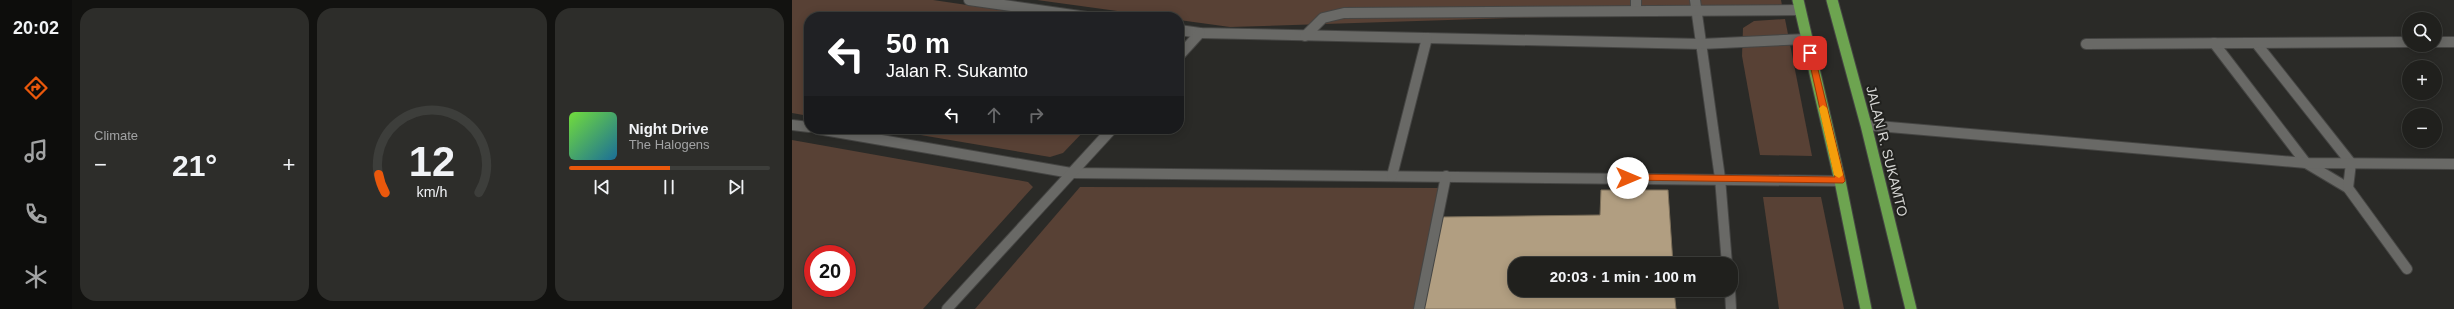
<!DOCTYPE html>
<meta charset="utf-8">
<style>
:root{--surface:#20201d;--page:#2d2d2a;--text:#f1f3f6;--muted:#a2a3a4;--line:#3d3e3b;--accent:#ea580c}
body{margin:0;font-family:Arial,sans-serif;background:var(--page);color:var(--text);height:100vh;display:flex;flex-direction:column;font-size:15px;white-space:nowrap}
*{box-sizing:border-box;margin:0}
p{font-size:13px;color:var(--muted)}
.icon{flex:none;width:22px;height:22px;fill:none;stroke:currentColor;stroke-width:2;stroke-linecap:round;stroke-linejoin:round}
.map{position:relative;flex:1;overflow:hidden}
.sheet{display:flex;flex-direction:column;gap:8px;padding:8px;background:#121210;width:720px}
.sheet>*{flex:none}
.top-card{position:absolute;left:12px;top:12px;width:380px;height:122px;border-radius:16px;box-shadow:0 2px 10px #0003,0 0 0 1px var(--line);background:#202124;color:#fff;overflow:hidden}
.controls{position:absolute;left:1610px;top:12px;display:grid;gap:8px}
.controls a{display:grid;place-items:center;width:40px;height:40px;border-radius:50%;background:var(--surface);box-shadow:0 2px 10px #0003,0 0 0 1px var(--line);font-size:20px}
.speed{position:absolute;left:12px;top:245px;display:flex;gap:8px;font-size:20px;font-weight:700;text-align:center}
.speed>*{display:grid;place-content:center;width:52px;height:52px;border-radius:50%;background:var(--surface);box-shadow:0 2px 10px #0003,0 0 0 1px var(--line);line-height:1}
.speed .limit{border:6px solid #d22;background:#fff;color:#111}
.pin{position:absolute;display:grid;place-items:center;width:34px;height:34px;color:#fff;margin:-17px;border-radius:8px;box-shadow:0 2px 6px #0006}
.me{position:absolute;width:44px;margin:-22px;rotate:90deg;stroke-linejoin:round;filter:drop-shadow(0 0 3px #0008)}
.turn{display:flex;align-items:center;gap:14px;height:84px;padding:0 16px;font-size:18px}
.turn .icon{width:52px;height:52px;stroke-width:2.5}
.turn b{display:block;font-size:28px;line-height:34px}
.lanes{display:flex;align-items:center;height:38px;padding:0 16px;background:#0003;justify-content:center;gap:20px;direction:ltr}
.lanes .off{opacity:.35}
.big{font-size:30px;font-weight:700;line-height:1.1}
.sheet .tile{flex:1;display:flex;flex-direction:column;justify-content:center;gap:6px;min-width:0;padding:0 14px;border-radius:16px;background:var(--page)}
.sheet .dial{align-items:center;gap:0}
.dial svg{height:104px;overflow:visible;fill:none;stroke:var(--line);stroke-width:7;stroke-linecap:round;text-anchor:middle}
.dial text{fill:var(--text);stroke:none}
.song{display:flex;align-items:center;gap:12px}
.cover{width:48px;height:48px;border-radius:6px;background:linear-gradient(135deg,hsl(100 70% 55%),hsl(200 70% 35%))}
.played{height:4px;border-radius:2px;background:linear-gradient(90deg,var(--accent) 50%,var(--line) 50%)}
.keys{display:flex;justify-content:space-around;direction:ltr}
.heat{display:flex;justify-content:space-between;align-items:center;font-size:22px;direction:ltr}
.sheet .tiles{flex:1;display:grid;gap:8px;grid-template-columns:repeat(3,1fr)}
.trip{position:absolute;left:716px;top:257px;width:230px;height:40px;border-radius:16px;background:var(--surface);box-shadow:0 2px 10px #0003,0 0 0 1px var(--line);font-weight:700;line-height:40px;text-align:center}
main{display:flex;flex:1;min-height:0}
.tabs{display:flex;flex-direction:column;width:72px;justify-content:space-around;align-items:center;background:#0d0d0c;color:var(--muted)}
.tabs .icon{width:28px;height:28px}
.tabs .selected{color:var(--accent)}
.tabs b{font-size:18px;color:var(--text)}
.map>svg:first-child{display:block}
</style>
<main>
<nav class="tabs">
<b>20:02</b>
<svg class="icon selected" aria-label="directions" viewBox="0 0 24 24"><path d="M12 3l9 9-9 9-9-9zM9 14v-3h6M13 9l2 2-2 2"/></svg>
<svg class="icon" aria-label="music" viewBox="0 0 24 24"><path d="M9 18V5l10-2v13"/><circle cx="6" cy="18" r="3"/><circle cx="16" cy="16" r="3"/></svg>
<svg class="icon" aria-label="phone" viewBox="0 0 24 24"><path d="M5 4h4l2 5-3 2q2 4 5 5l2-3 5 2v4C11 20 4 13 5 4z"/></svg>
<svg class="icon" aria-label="climate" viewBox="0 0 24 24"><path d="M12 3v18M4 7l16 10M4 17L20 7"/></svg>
</nav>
<section class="sheet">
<div class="tiles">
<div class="tile"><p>Climate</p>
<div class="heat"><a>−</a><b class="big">21°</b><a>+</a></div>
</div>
<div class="tile dial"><svg viewBox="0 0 100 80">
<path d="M14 69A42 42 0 1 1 86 69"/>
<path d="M14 69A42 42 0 0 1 9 55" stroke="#ea580c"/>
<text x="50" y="56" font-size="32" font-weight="700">12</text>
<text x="50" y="72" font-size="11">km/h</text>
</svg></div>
<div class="tile">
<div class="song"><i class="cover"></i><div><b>Night Drive</b><p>The Halogens</p></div></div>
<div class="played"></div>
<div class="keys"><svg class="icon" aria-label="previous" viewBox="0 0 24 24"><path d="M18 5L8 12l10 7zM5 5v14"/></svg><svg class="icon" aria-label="pause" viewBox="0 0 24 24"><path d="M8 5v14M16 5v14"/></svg><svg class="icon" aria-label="next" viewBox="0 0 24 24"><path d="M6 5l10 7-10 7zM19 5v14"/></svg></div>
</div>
</div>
</section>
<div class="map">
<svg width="1662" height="309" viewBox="0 0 1662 309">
<rect width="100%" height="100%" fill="#2a2a27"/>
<g fill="#584135" fill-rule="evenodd">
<polygon points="0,0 141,0 256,17 17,17 17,116 0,113"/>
<polygon points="245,0 989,0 992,16 941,11 438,27 387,20 387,17 369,17"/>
<polygon points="993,19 1020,156 968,155 950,56 951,28 962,21"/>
<polygon points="93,129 294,129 271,153 258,157"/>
<path d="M0 140 236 182 241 187 131 309H0ZM21 254H55V288H21Z"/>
<polygon points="288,187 648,188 625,309 183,309"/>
<polygon points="971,197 1029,197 1052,309 987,309"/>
</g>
<polygon fill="#b19e81" stroke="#7c6f5a" points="809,190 876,190 881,264 723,264 723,290 882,290 884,309 631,309 648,217 808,215"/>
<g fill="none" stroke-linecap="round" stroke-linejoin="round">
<defs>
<g id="service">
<polyline points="177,0 295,17"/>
<polyline points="844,0 844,11"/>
<polyline points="903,0 928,178 935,264"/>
<polyline points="387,30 408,33 909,44 1015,39"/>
<polyline points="513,36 531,18 552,13 1008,10"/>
<polyline points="387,56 408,33"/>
<polyline points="0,125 17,127"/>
<polyline points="26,129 279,173 1048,181"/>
<polyline points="600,176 635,38"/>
<polyline points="938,290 939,309"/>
<polyline points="155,309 320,129"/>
<polyline points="627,309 654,176"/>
</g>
<g id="minor">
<polyline points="1643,42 1662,42"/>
<polyline points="1422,43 1514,163 1556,188 1615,269"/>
<polyline points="1464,43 1559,163 1556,188"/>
<polyline points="1294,44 1617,42"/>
<polyline points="1074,125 1514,163 1662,164"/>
</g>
<g id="trunk">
<polyline points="1006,0 1048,181 1074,309"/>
<polyline points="1040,0 1074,125 1119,309"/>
</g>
</defs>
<use href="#service" stroke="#454543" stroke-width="12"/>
<use href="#minor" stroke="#454543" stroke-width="12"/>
<use href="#trunk" stroke="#454543" stroke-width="13"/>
<use href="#service" stroke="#696966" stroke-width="10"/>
<use href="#minor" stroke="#696966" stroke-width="10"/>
<use href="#trunk" stroke="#6da450" stroke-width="11"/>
</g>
<polygon fill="#ea580c" stroke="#983908" points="1015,51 1022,53 1053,181 1051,183 833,180 833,175 836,174 1043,177"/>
<polygon fill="#f59e0b" points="1031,105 1035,108 1051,175 1047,178 1042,175 1027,108"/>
<g text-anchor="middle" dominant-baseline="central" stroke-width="4" stroke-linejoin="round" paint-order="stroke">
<g font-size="14" fill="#d5d5d3" stroke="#21211e">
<text transform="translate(1095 151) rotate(76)">JALAN R. SUKAMTO</text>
</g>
</g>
</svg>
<div class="controls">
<a><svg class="icon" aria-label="search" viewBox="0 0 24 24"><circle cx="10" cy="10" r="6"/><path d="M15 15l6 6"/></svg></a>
<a>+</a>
<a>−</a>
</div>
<div class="speed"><div class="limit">20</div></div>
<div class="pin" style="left:1018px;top:53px;background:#d93025"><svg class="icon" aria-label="arrive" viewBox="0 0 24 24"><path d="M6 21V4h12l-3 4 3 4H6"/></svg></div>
<svg class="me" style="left:836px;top:178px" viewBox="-20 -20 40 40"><circle r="19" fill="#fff"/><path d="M0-13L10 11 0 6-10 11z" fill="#ea580c"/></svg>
<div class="trip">20:03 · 1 min · 100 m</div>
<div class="top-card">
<div class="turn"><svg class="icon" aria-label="left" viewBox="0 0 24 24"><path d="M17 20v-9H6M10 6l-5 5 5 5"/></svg><div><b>50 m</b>Jalan R. Sukamto</div></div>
<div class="lanes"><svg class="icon" aria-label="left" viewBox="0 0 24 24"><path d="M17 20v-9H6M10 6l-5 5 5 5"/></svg><svg class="icon off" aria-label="ahead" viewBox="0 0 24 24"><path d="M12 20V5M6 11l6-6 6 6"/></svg><svg class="icon off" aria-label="right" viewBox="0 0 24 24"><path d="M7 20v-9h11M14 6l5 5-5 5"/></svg></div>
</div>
</div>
</main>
